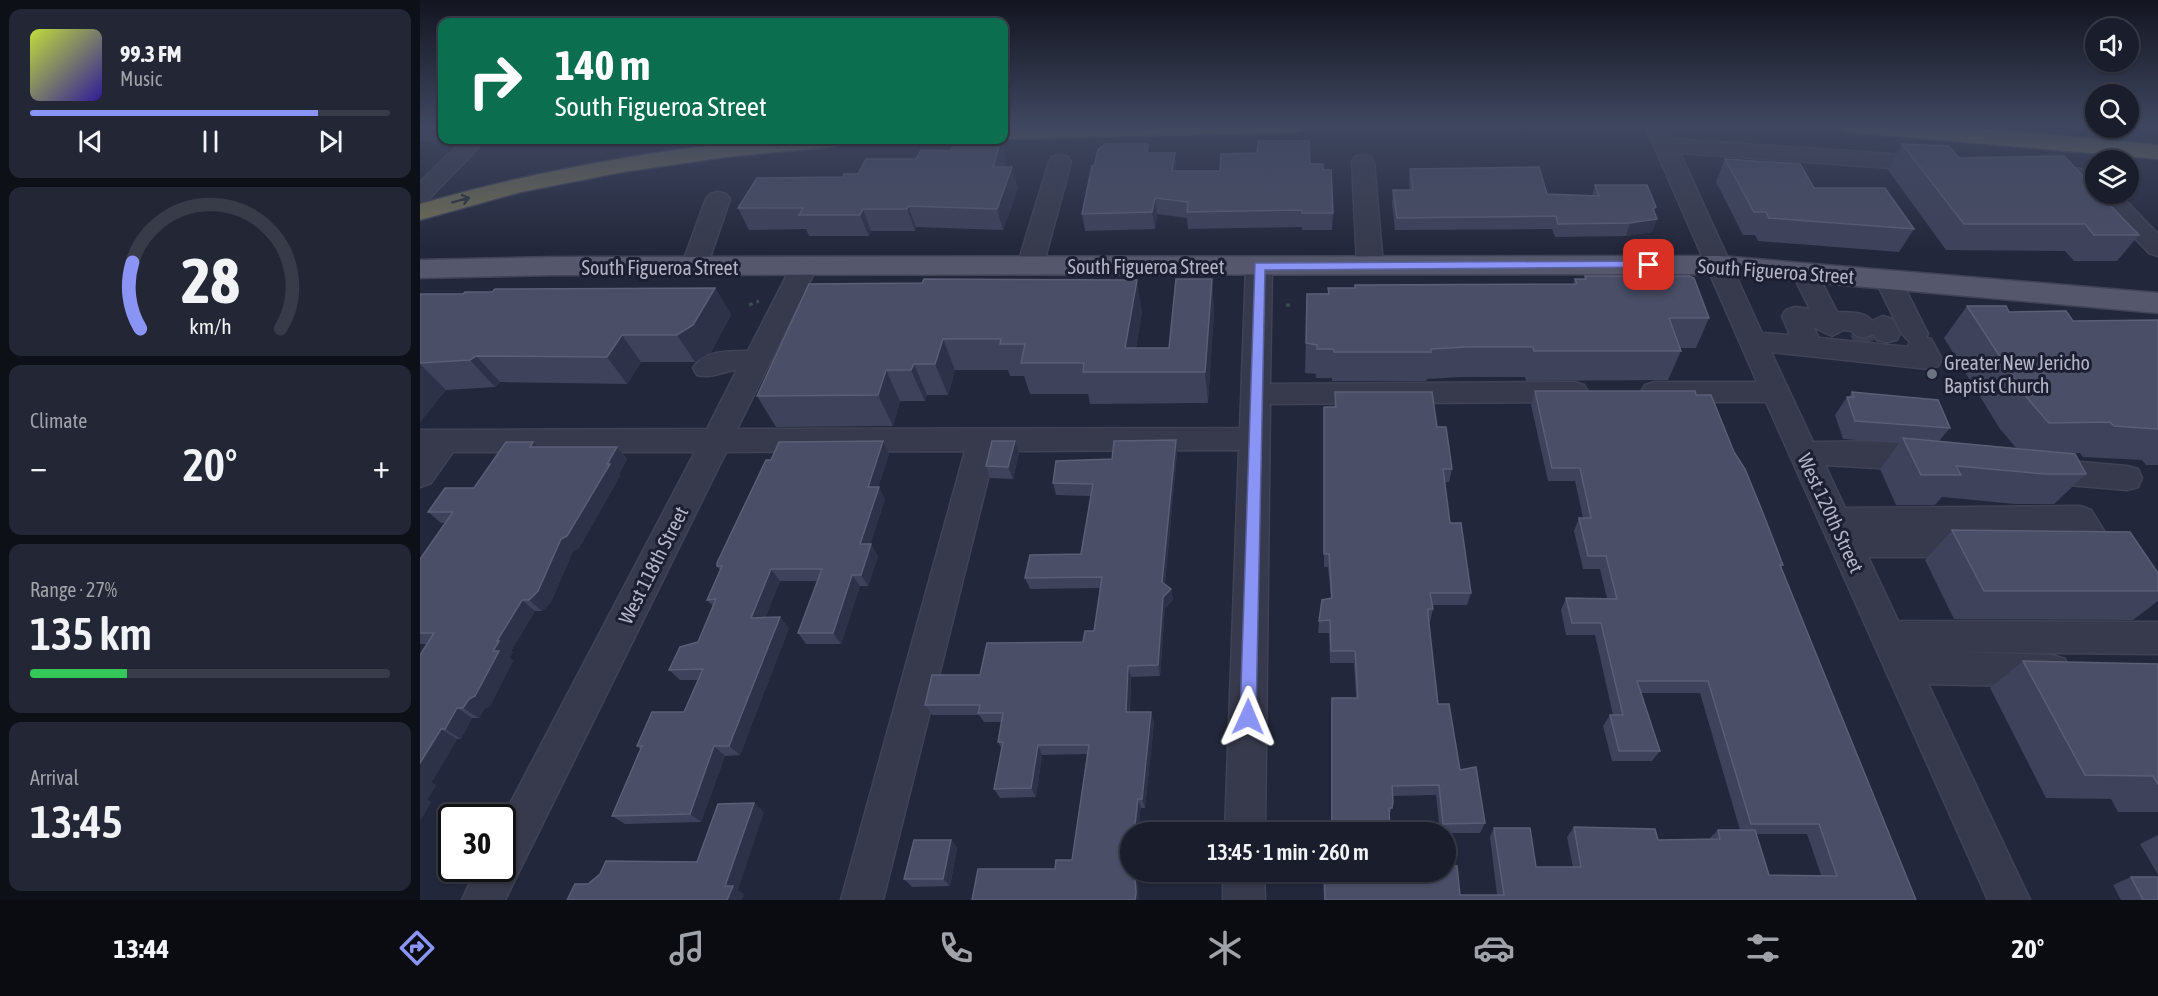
<!DOCTYPE html>
<meta charset="utf-8">
<style>
:root{--surface:#1a1d2c;--page:#232634;--text:#f1f3f6;--muted:#9fa2a9;--line:#383b48;--accent:#8994f5}
body{margin:0;font-family:"Asap Condensed",sans-serif;background:var(--page);color:var(--text);height:100vh;display:flex;flex-direction:column;font-size:22px;white-space:nowrap}
*{box-sizing:border-box;margin:0}
p{font-size:20px;color:var(--muted)}
.icon{flex:none;width:33px;height:33px;fill:none;stroke:currentColor;stroke-width:2;stroke-linecap:round;stroke-linejoin:round}
.map{position:relative;flex:1;overflow:hidden}
.drawer{display:flex;flex-direction:column;gap:9px;padding:9px;background:#0e1018;width:420px}
.drawer>*{flex:none}
.top-card{position:absolute;left:18px;top:18px;width:570px;height:126px;border-radius:12px;box-shadow:0 2px 4px #0004,0 0 0 2px var(--line);background:#0b6e4f;color:#fff;overflow:hidden}
.fabs{position:absolute;left:1665px;top:18px;display:grid;gap:12px}
.fabs a{display:grid;place-items:center;width:54px;height:54px;border-radius:50%;background:var(--surface);box-shadow:0 2px 4px #0004,0 0 0 2px var(--line);font-size:30px}
.speed{position:absolute;left:18px;top:804px;display:flex;gap:12px;font-size:30px;font-weight:700;text-align:center}
.speed>*{display:grid;place-content:center;width:78px;height:78px;border-radius:50%;background:var(--surface);box-shadow:0 2px 4px #0004,0 0 0 2px var(--line);line-height:1}
.speed .limit{border:3px solid #111;border-radius:9px;background:#fff;color:#111}
.pin{position:absolute;display:grid;place-items:center;width:51px;height:51px;color:#fff;margin:-26px;border-radius:12px;box-shadow:0 3px 9px #0006}
.me{position:absolute;width:66px;margin:-33px;rotate:1deg;stroke-linejoin:round;filter:drop-shadow(0 0 4px #0008)}
.turn{display:flex;align-items:center;gap:21px;height:126px;padding:0 18px;font-size:27px}
.turn .icon{width:78px;height:78px;stroke-width:2.5}
.turn b{display:block;font-size:42px;line-height:51px}
.big{font-size:45px;font-weight:600;line-height:1.1}
.drawer .widget{flex:1;display:flex;flex-direction:column;justify-content:center;gap:9px;min-width:0;padding:0 21px;border-radius:12px;background:var(--page)}
.drawer .dial{align-items:center;gap:0}
.dial svg{height:156px;overflow:visible;fill:none;stroke:var(--line);stroke-width:7;stroke-linecap:round;text-anchor:middle}
.dial text{fill:var(--text);stroke:none}
.song{display:flex;align-items:center;gap:18px}
.cover{width:72px;height:72px;border-radius:9px;background:linear-gradient(135deg,hsl(70 70% 55%),hsl(250 70% 35%))}
.played{height:6px;border-radius:3px;background:linear-gradient(90deg,var(--accent) 80%,var(--line) 80%)}
.keys{display:flex;justify-content:space-around;direction:ltr}
.heat{display:flex;justify-content:space-between;align-items:center;font-size:33px;direction:ltr}
.charge{height:9px;border-radius:4px;background:linear-gradient(90deg,#34c759 27%,var(--line) 0)}
.trip{position:absolute;left:700px;top:822px;width:336px;height:60px;border-radius:30px;background:var(--surface);box-shadow:0 2px 4px #0004,0 0 0 2px var(--line);font-weight:600;line-height:60px;text-align:center}
.menu{display:flex;height:96px;justify-content:space-around;align-items:center;background:#0a0c12;color:var(--muted)}
.menu .icon{width:42px;height:42px}
.menu .on{color:var(--accent)}
.menu b{font-size:27px;color:var(--text)}
main{display:flex;flex:1;min-height:0}
.map>svg:first-child{display:block}
</style>
<main>
<section class="drawer">
<div class="widget">
<div class="song"><i class="cover"></i><div><b>99.3 FM</b><p>Music</p></div></div>
<div class="played"></div>
<div class="keys"><svg class="icon" aria-label="previous" viewBox="0 0 24 24"><path d="M18 5L8 12l10 7zM5 5v14"/></svg><svg class="icon" aria-label="pause" viewBox="0 0 24 24"><path d="M8 5v14M16 5v14"/></svg><svg class="icon" aria-label="next" viewBox="0 0 24 24"><path d="M6 5l10 7-10 7zM19 5v14"/></svg></div>
</div>
<div class="widget dial"><svg viewBox="0 0 100 80">
<path d="M14 69A42 42 0 1 1 86 69"/>
<path d="M14 69A42 42 0 0 1 10 35" stroke="#8994f5"/>
<text x="50" y="56" font-size="32" font-weight="700">28</text>
<text x="50" y="72" font-size="11">km/h</text>
</svg></div>
<div class="widget"><p>Climate</p>
<div class="heat"><a>−</a><b class="big">20°</b><a>+</a></div>
</div>
<div class="widget"><p>Range · 27%</p><b class="big">135 km</b><div class="charge"></div></div>
<div class="widget"><p>Arrival</p><b class="big">13:45</b></div>
</section>
<div class="map">
<svg width="1738" height="900" viewBox="0 0 1738 900">
<rect width="100%" height="100%" fill="#23273b"/>
<g fill="none" stroke-linecap="round" stroke-linejoin="round">
<polyline stroke="#393c50" stroke-width="30" stroke-dasharray="30 15" stroke-linecap="butt" points="1444,329 1450,342"/>
<defs>
<g id="minor">
<path d="M1225 125H1247L1253 139 1514 157 1522 159 1525 164 1522 169 1514 171 1260 153 1342 333 1370 335 1362 316 1366 310 1375 307 1390 309 1372 273 1376 267 1385 265 1394 267 1417 312C1428 313 1445 311 1452 321L1463 316 1472 319 1480 333 1477 340 1467 342 1457 340 1454 334 1444 338 1435 335 1432 331 1423 330 1412 336 1393 327 1399 338 1488 347 1490 342 1482 334 1455 280 1459 274 1468 272 1477 274 1481 280 1508 334 1506 338 1511 339 1522 359 1518 366 1508 369 1351 352 1393 442C1434 442 1481 438 1520 451L1524 459 1520 467 1509 471 1405 465 1425 508 1660 506 1671 510 1693 545 1688 555C1673 560 1657 560 1642 555L1637 545 1642 535 1651 532 1566 533 1571 534 1576 544 1571 554 1560 557H1448L1478 621 1738 622V654L1537 652 1632 655 1645 659 1650 671 1645 683 1632 687 1508 684 1610 900H1568L1346 402H1235L1225 399 1221 392 1225 385 1235 382H1337Z"/>
<rect x="0" y="127" width="22" height="12"/>
<polygon points="43,140 66,140 8,200 0,202 0,182"/>
<polygon points="640,155 648,157 651,162 623,266 619,272 610,274 601,272 597,266 629,162 632,157"/>
<polygon points="943,155 951,157 954,162 963,265 959,271 950,273 941,271 937,265 932,162 935,157"/>
<polygon points="1622,164 1676,171 1676,190 1668,188 1662,182 1614,176 1611,171 1614,166"/>
<polygon points="298,192 306,194 310,199 287,267 283,273 274,275 265,273 261,267 286,199 290,194"/>
<polygon points="1676,192 1699,194 1738,234 1738,256 1729,253 1678,199"/>
<path d="M839 258 848 260 852 266 850 384 1154 382 1164 385 1168 392 1164 399 1154 402 850 404 845 832H805L819 450 575 451 463 900H421L545 451 306 452 85 900H42L57 868H82V819L275 452H33L11 483 0 487V430L287 429 317 370C302 371 292 379 277 375L273 368C284 350 309 351 328 351L371 267 375 261 384 259 393 261 397 267 317 429 820 428 826 266 830 260Z"/>
<polygon points="1625,459 1707,466 1718,469 1722,478 1718,487 1707,490 1625,483 1614,479 1610,471 1614,463"/>
<polygon points="803,872 844,872 845,900 803,900"/>
</g>
<polygon id="major" points="1300,256 1738,293 1738,313 1300,274 136,275 0,278 0,260 136,257"/>
<g id="highway">
<polygon points="584,125 887,125 883,130 875,132 584,139"/>
<polygon points="1418,125 1528,125 1738,145 1738,159 1430,132 1422,130"/>
<path d="M337 140H421L417 145 409 147 306 157 203 172 101 192 0 220V204C111 172 223 152 337 140Z"/>
</g>
</defs>
<use href="#minor" stroke="#404355" stroke-width="3"/>
<use href="#major" stroke="#404355" stroke-width="3"/>
<use href="#highway" stroke="#3f4254" stroke-width="3"/>
<g stroke="#3e4c55" stroke-width="3" stroke-dasharray="4 4" stroke-linecap="butt">
<polyline points="329,305 339,301"/>
<polyline points="866,305 874,305"/>
</g>
<use href="#minor" fill="#373a4c" fill-rule="evenodd"/>
<use href="#major" fill="#55586c" fill-rule="evenodd"/>
<use href="#highway" fill="#726f54" fill-rule="evenodd"/>
</g>
<g fill="#3e425a" fill-rule="evenodd">
<polygon points="581,140 586,161 585,167 598,188 583,230 496,227 495,231 451,231 449,236 389,236 386,229 329,230 318,208 423,177 531,151"/>
<polygon points="1482,144 1539,158 1719,235 1697,261 1654,261 1645,251 1526,250 1468,170"/>
<polygon points="729,153 755,153 756,171 800,171 890,164 903,170 913,213 912,230 882,230 882,227 768,229 767,218 737,214 735,229 665,231 662,214 674,166"/>
<polygon points="1305,159 1394,188 1494,229 1479,252 1338,241 1335,235 1323,235 1296,182"/>
<polygon points="990,169 1127,194 1172,196 1175,185 1234,212 1237,219 1232,232 1206,236 1135,237 1132,229 975,230 972,203 973,190 990,190 989,182"/>
<polygon points="1165,276 1289,318 1276,348 1260,348 1261,351 1248,380 1106,381 1105,377 1040,377 1007,379 1006,381 912,381 912,378 896,378 896,374 885,373 887,294 1153,284 1155,279 1164,279"/>
<polygon points="792,279 794,311 788,403 670,404 668,394 610,394 604,376 590,376 588,370 535,370 528,395 507,395 505,401 480,401 473,426 356,427 337,396 389,284 722,311 716,348 749,348"/>
<polygon points="295,288 311,315 291,352 275,362 221,362 207,384 80,382 75,387 26,390 0,422 0,294 43,294"/>
<polygon points="1547,306 1653,321 1738,320 1738,465 1726,465 1722,460 1663,457 1660,453 1645,453 1666,474 1634,504 1595,504 1522,497 1515,505 1476,505 1460,469 1479,443 1423,439 1415,415 1427,397 1429,397 1432,392 1530,428 1519,441 1596,448 1580,429 1524,338"/>
<path d="M1115 391 1276 395 1314 452 1363 565 1361 568 1496 900H904L903 872H1026L1040 895H1077L1070 837 1074 828 1116 867H1153L1147 837 1154 827 1238 840 1289 839 1298 830H1320L1280 693H1221L1240 751 1232 761H1192L1183 726 1190 715H1193L1175 635H1146L1141 610 1146 598H1187L1180 569H1163L1154 531 1159 518H1163L1155 481H1128L1111 405ZM1336 834H1387L1401 875H1349Z"/>
<polygon points="915,392 1017,427 1032,469 1029,482 1025,482 1030,523 1051,593 1047,605 1012,605 1013,609 1010,622 1009,622 1018,704 1040,770 1065,823 1060,833 1026,833 1026,832 1020,832 1016,795 973,796 973,802 969,818 911,832 911,709 912,698 936,698 934,663 910,663 909,633 898,633 899,621 911,599 908,567 904,567 904,407 914,407"/>
<polygon points="756,440 757,453 745,584 751,589 753,600 745,608 740,676 711,677 710,712 734,722 725,808 721,808 711,832 713,877 718,885 635,869 652,860 667,754 622,755 616,797 580,798 574,789 582,749 578,742 581,722 564,722 559,715 512,715 505,705 560,675 663,642 674,631 681,588 610,589 605,578 661,554 671,496 636,495 633,483 692,459"/>
<polygon points="595,441 599,453 593,479 570,478 566,466"/>
<polygon points="113,442 118,447 197,447 207,459 199,474 200,476 159,548 153,551 131,602 122,611 115,611 91,651 93,652 89,658 93,661 70,706 64,709 59,718 52,718 41,739 37,739 11,783 16,785 7,800 11,802 0,821 7,644 0,644 0,559 25,523 21,523 8,512 54,488"/>
<polygon points="469,454 458,487 465,499 450,544 458,556 448,586 440,586 421,644 386,644 378,633 397,581 360,581 345,618 369,628 320,755 305,756 281,822 205,824 192,816 221,750 217,746 264,712 278,680 260,680 249,670 278,642 293,606 287,600 300,570 297,566"/>
<polygon points="1532,530 1738,573 1738,601 1713,620 1534,619 1505,560"/>
<polygon points="1603,661 1738,664 1738,812 1698,812 1691,799 1626,798 1570,688"/>
<polygon points="1738,835 1738,875 1720,844"/>
<polygon points="531,840 537,848 530,886 492,887 484,879"/>
<polygon points="1711,877 1738,900 1701,900 1693,885"/>
</g>
<g fill="#2e3249">
<polygon points="581,140 586,161 578,188 573,167"/>
<polygon points="755,153 756,170 754,188 752,171"/>
<polygon points="592,167 598,188 583,230 577,209"/>
<polygon points="735,198 737,214 735,229 732,212"/>
<polygon points="488,206 496,227 495,231 487,209"/>
<polygon points="1236,207 1231,220 1237,219 1232,232 1206,236 1210,223"/>
<polygon points="443,209 451,231 449,236 440,215"/>
<polygon points="792,279 794,311 788,403 785,372"/>
<polygon points="717,280 722,311 712,372 705,348"/>
<polygon points="295,288 311,315 291,352 275,362 257,335"/>
<polygon points="202,335 221,362 207,384 187,357"/>
<polygon points="523,339 535,370 528,395 515,364"/>
<polygon points="56,356 80,382 75,387 50,360"/>
<polygon points="0,364 26,390 0,422"/>
<polygon points="494,364 507,395 505,401 491,370"/>
<polygon points="466,370 480,401 473,426 458,395"/>
<polygon points="756,440 757,453 744,593 742,582"/>
<polygon points="463,441 469,454 454,499 448,487"/>
<polygon points="595,441 599,453 593,479 588,467"/>
<polygon points="113,442 125,454 110,447"/>
<polygon points="197,447 207,459 199,474 200,476 159,548 153,551 131,602 122,611 109,600 141,539"/>
<polygon points="459,487 465,499 447,556 440,544"/>
<polygon points="451,544 458,556 448,586 441,575"/>
<polygon points="351,569 360,581 341,629 331,618"/>
<polygon points="432,575 440,586 421,644 413,633"/>
<polygon points="751,589 753,600 745,608 740,676 738,665 743,597"/>
<polygon points="102,600 115,611 91,651 93,652 89,658 93,661 70,706 64,709 59,718 43,708 73,651 77,641"/>
<polygon points="360,617 369,628 320,755 309,746"/>
<polygon points="708,666 711,677 709,722 706,712"/>
<polygon points="37,708 52,718 41,739 25,729"/>
<polygon points="731,712 734,722 725,808 722,799"/>
<polygon points="21,729 37,739 11,783 16,785 7,800 11,802 0,821 0,763"/>
<polygon points="618,745 622,755 616,797 611,788"/>
<polygon points="294,746 305,756 281,822 270,814"/>
<polygon points="718,799 721,808 718,832 714,832"/>
<polygon points="334,803 344,812 318,890 324,894 322,900 307,900 305,886"/>
<polygon points="531,840 537,848 530,886 523,879"/>
<polygon points="711,853 711,872 713,872 713,885 710,877 710,862"/>
<polygon points="715,877 718,885 719,900 715,900"/>
</g>
<g fill="#4a4e66" stroke="#5b5e75" stroke-width="1.5">
<polygon points="535,140 581,140 573,167 592,167 577,209 488,206 487,209 443,209 440,215 379,215 383,208 318,208 337,178 423,177 424,174 438,174 446,159 496,159 501,150 531,151"/>
<polygon points="838,141 889,141 890,164 903,164 903,170 911,170 913,213 882,213 882,210 767,212 768,202 735,198 732,212 662,214 672,166 674,166 678,150 685,144 728,144 727,153 755,153 752,171 800,171 801,154 837,153"/>
<polygon points="1482,144 1529,146 1539,158 1644,156 1676,190 1676,194 1679,194 1719,235 1674,235 1665,224 1544,224"/>
<polygon points="1305,159 1380,164 1394,188 1465,188 1494,229 1349,218 1346,212 1334,212"/>
<polygon points="1119,167 1127,194 1179,196 1175,185 1227,185 1236,207 1233,209 1237,219 1210,223 1138,224 1136,216 977,218 973,190 993,190 990,169"/>
<polygon points="1165,276 1269,276 1274,278 1289,318 1249,318 1261,351 1114,351 1113,347 1046,347 1011,349 1011,352 914,352 913,349 897,349 897,345 886,343 887,294 909,294 908,288 935,288 935,285 1157,284 1155,279 1166,279"/>
<polygon points="504,279 717,280 705,348 749,348 756,279 792,279 785,372 663,372 664,363 601,363 605,344 580,344 581,339 523,339 515,364 494,364 491,370 466,370 458,395 337,396 389,284 502,283"/>
<polygon points="295,288 273,325 257,335 202,335 187,357 56,356 50,360 0,363 0,294 43,294 45,292 72,292 75,289"/>
<polygon points="1547,306 1586,306 1589,312 1646,311 1653,321 1738,320 1738,429 1694,426 1690,422 1629,423 1607,398"/>
<polygon points="1115,391 1275,391 1276,395 1291,395 1314,452 1325,469 1343,513 1363,565 1360,565 1496,900 905,900 904,872 1026,872 1026,866 1037,866 1040,895 1084,895 1074,828 1110,828 1116,867 1161,867 1154,827 1235,829 1238,840 1300,839 1298,830 1335,830 1349,875 1417,876 1399,824 1331,824 1288,681 1217,681 1240,751 1199,751 1190,715 1203,715 1181,623 1152,623 1146,598 1197,599 1186,556 1168,556 1159,518 1171,518 1160,468 1132,468"/>
<polygon points="915,392 1012,392 1017,427 1026,427 1032,469 1023,469 1030,523 1041,523 1051,593 1010,593 1013,609 1008,609 1008,615 1018,704 1029,704 1040,770 1056,767 1065,823 1023,824 1019,785 972,786 973,802 972,808 969,808 970,832 903,832 912,832 912,698 938,698 935,651 911,651 910,620 899,621 902,600 912,598 909,554 904,554 904,407 916,407"/>
<polygon points="1432,392 1518,400 1530,428 1435,421 1427,397 1434,397"/>
<polygon points="1483,438 1655,454 1666,474 1624,474 1536,466 1541,475 1501,475"/>
<polygon points="756,440 742,582 751,589 743,597 738,665 708,666 706,712 731,712 722,799 718,799 714,832 711,832 710,877 715,877 716,893 715,900 552,900 558,869 635,869 636,860 652,860 669,745 618,745 611,788 574,789 583,742 578,742 583,713 558,713 560,705 505,705 512,675 560,675 567,643 663,642 665,631 674,631 682,577 605,578 610,555 661,554 673,484 633,483 636,461 692,459 694,441"/>
<polygon points="463,441 448,487 459,487 440,544 451,544 441,575 432,575 413,633 378,633 402,569 351,569 331,618 360,617 309,746 294,746 270,814 192,816 222,746 217,746 232,712 264,712 283,669 249,670 260,647 278,642 296,599 287,600 302,566 297,566 297,563 346,460 351,460 359,442"/>
<polygon points="572,441 595,441 588,467 566,466"/>
<polygon points="86,442 113,442 110,447 197,447 187,464 190,464 147,536 141,539 118,591 109,600 102,600 77,641 79,641 73,651 79,651 55,696 49,699 43,708 37,708 25,729 21,729 0,763 0,655 14,633 0,633 0,559 33,512 8,512 25,488 54,488"/>
<polygon points="1532,530 1710,532 1738,573 1738,591 1564,591"/>
<polygon points="1603,661 1738,664 1738,784 1733,776 1665,775"/>
<polygon points="334,803 305,886 313,886 307,900 147,900 155,884 168,884 180,874 186,861 277,862 298,804"/>
<polygon points="494,840 531,840 523,879 484,879"/>
<polygon points="1711,877 1738,877 1738,900 1723,900"/>
</g>
<defs><path id="oneway-shaft" d="M-6 0H5M1.5-3L5.5 0L1.5 3" fill="none" stroke-width="1.6" stroke-linecap="round" stroke-linejoin="round" transform="scale(1.5)"/></defs>
<use stroke="#2d2f38" href="#oneway-shaft" transform="translate(41 200) rotate(-15)"/>
<linearGradient id="sky" x2="0" y2="1"><stop stop-color="#131520"/><stop offset="0.5" stop-color="#3f4760"/><stop offset="1" stop-color="#3f4760" stop-opacity="0"/></linearGradient>
<rect width="1738" height="251" fill="url(#sky)"/>
<polygon fill="#8994f5" stroke="#59609f" stroke-width="1.5" points="1229,261 1235,265 1233,267 845,270 836,717 834,722 828,725 822,722 820,717 835,263"/>
<circle fill="#6b7280" stroke="#1c1f31" stroke-width="2" cx="1512" cy="374" r="6"/>
<g text-anchor="middle" dominant-baseline="central" stroke-width="6" stroke-linejoin="round" paint-order="stroke">
<g font-size="20" fill="#b3b5c7" stroke="#1c1f31">
<text x="726" y="266">South Figueroa Street</text>
<text x="240" y="267">South Figueroa Street</text>
<text transform="translate(1356 271) rotate(4)">South Figueroa Street</text>
<text transform="translate(1411 513) rotate(65)">West 120th Street</text>
<text transform="translate(233 565) rotate(-63)">West 118th Street</text>
</g>
<g font-size="20" fill="#b3b5c7" stroke="#1c1f31" text-anchor="start">
<text x="1524" y="362">Greater New Jericho<tspan x="1524" dy="23">Baptist Church</tspan></text>
</g>
</g>
</svg>
<div class="fabs">
<a><svg class="icon" aria-label="sound" viewBox="0 0 24 24"><path d="M4 9h4l5-4v14l-5-4H4zM17 9q2 3 0 6"/></svg></a>
<a><svg class="icon" aria-label="search" viewBox="0 0 24 24"><circle cx="10" cy="10" r="6"/><path d="M15 15l6 6"/></svg></a>
<a><svg class="icon" aria-label="layers" viewBox="0 0 24 24"><path d="M12 4l9 5-9 5-9-5zM3 14l9 5 9-5"/></svg></a>
</div>
<div class="speed"><div class="limit">30</div></div>
<div class="pin" style="left:1229px;top:265px;background:#d93025"><svg class="icon" aria-label="arrive" viewBox="0 0 24 24"><path d="M6 21V4h12l-3 4 3 4H6"/></svg></div>
<svg class="me" style="left:828px;top:717px" viewBox="-20 -20 40 40"><path d="M0-17L14 15 0 8-14 15z" fill="#8994f5" stroke="#fff" stroke-width="4"/></svg>
<div class="trip">13:45 · 1 min · 260 m</div>
<div class="top-card">
<div class="turn"><svg class="icon" aria-label="right" viewBox="0 0 24 24"><path d="M7 20v-9h11M14 6l5 5-5 5"/></svg><div><b>140 m</b>South Figueroa Street</div></div>
</div>
</div>
</main>
<nav class="menu">
<b>13:44</b>
<svg class="icon on" aria-label="directions" viewBox="0 0 24 24"><path d="M12 3l9 9-9 9-9-9zM9 14v-3h6M13 9l2 2-2 2"/></svg>
<svg class="icon" aria-label="music" viewBox="0 0 24 24"><path d="M9 18V5l10-2v13"/><circle cx="6" cy="18" r="3"/><circle cx="16" cy="16" r="3"/></svg>
<svg class="icon" aria-label="phone" viewBox="0 0 24 24"><path d="M5 4h4l2 5-3 2q2 4 5 5l2-3 5 2v4C11 20 4 13 5 4z"/></svg>
<svg class="icon" aria-label="climate" viewBox="0 0 24 24"><path d="M12 3v18M4 7l16 10M4 17L20 7"/></svg>
<svg class="icon" aria-label="car" viewBox="0 0 24 24"><path d="M5 17H2v-5l4-1 3-4h7l3 4 3 1v5h-3M9 17h6M6 11h13"/><circle cx="7" cy="17" r="2"/><circle cx="17" cy="17" r="2"/></svg>
<svg class="icon" aria-label="filters" viewBox="0 0 24 24"><path d="M4 7h16M4 17h16"/><circle cx="9" cy="7" r="2"/><circle cx="15" cy="17" r="2"/></svg>
<b>20°</b>
</nav>
